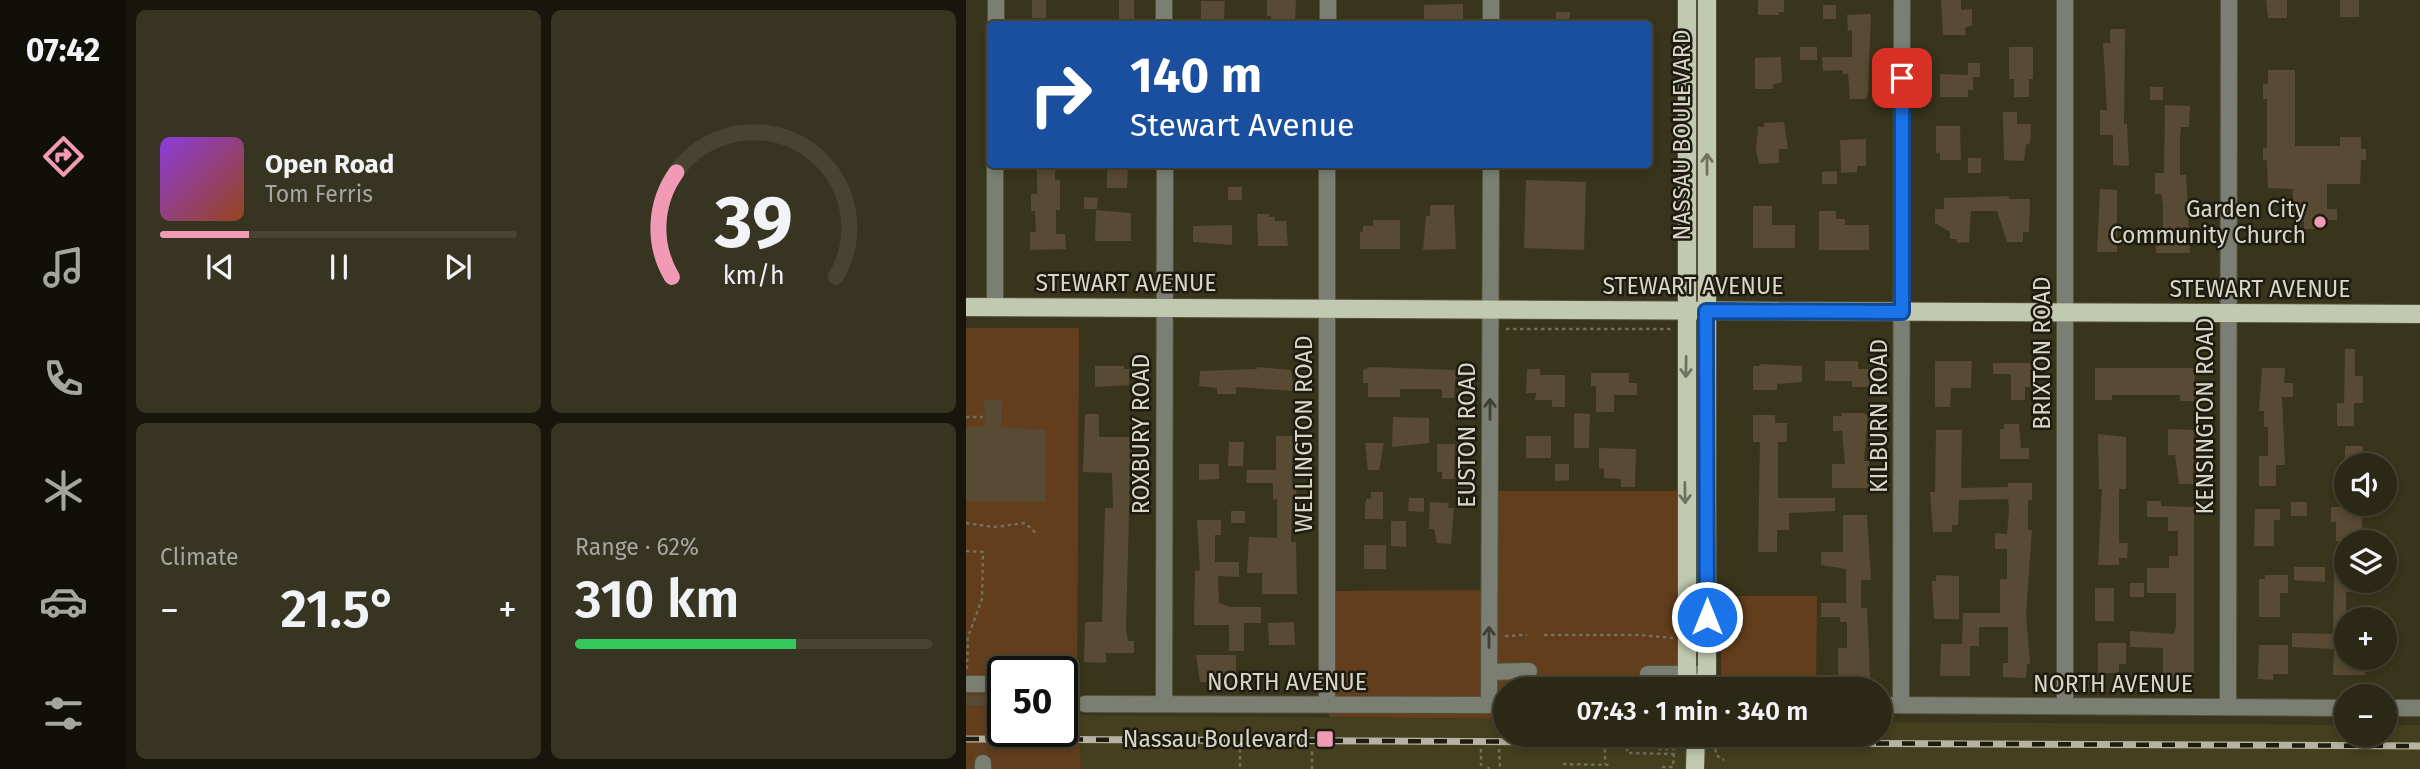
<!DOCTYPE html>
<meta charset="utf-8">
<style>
:root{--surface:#2b2815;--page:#373422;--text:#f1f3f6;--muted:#a6a6a0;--line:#474434;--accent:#f09ab5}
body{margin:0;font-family:"Fira Sans",sans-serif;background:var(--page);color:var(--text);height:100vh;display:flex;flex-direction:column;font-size:26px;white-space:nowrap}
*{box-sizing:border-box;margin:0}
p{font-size:23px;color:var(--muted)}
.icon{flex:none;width:38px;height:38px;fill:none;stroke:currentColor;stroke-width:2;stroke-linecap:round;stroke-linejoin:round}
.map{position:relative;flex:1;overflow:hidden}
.details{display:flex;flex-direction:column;gap:10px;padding:10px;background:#18160c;width:840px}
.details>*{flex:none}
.top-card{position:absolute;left:21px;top:21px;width:665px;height:147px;border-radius:7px;box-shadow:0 4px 10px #0003,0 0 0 2px var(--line);background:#1a4fa0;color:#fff;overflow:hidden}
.fabs{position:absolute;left:1368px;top:453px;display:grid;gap:14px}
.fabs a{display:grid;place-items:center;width:63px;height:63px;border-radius:50%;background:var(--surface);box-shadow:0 4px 10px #0003,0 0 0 2px var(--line);font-size:35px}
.speed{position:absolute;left:21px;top:656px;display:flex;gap:14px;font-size:35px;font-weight:700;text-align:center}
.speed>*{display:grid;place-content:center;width:91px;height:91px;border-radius:50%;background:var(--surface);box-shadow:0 4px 10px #0003,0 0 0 2px var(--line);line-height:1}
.speed .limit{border:4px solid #111;border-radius:10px;background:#fff;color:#111}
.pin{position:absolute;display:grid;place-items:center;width:60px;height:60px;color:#fff;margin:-30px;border-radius:14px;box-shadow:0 4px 10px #0006}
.me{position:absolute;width:77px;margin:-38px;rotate:0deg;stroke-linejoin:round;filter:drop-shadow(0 0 5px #0008)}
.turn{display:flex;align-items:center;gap:24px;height:147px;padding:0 28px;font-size:32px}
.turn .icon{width:91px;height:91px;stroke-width:2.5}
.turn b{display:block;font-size:49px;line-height:60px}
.big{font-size:52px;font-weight:600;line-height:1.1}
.details .card{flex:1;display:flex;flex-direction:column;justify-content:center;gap:10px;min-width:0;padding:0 24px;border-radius:10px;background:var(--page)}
.details .dial{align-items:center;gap:0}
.dial svg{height:182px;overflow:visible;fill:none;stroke:var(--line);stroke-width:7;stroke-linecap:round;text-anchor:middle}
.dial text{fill:var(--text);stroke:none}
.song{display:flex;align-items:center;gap:21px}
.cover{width:84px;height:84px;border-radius:10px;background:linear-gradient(135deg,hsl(270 70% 55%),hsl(20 70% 35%))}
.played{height:7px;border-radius:4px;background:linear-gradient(90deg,var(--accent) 25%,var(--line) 25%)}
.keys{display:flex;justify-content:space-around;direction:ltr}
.heat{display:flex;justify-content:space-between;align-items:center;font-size:38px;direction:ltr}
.charge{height:10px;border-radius:5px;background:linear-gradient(90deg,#34c759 62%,var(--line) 0)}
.details .tiles{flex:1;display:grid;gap:10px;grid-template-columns:repeat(2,1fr)}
.trip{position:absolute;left:527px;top:677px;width:399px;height:70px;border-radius:35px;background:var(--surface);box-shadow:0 4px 10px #0003,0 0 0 2px var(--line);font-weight:600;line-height:70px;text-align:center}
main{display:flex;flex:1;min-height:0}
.dock{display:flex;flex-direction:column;width:126px;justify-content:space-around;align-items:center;background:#111008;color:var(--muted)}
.dock .icon{width:49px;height:49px}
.dock .on{color:var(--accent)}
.dock b{font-size:32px;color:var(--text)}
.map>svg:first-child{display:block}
</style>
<main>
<nav class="dock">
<b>07:42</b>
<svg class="icon on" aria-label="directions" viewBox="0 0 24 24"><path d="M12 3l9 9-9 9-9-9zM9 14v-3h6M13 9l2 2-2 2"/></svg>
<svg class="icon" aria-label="music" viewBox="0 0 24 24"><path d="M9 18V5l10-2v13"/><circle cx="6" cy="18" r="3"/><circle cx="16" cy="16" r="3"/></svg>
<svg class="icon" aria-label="phone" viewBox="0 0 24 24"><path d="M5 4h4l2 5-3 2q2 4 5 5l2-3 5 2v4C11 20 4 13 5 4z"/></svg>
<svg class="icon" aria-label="climate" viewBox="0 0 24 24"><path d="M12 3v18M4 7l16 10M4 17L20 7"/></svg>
<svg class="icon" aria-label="car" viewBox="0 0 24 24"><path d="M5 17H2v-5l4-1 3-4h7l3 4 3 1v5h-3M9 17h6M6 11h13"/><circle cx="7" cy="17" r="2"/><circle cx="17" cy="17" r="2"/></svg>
<svg class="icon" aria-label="filters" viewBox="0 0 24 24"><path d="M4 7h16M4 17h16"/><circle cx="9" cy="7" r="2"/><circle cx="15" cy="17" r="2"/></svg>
</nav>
<section class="details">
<div class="tiles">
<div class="card">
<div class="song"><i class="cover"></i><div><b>Open Road</b><p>Tom Ferris</p></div></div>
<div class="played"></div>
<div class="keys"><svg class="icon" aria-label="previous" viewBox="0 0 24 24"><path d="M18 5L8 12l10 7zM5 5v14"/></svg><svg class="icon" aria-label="pause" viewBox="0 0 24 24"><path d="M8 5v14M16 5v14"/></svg><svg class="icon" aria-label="next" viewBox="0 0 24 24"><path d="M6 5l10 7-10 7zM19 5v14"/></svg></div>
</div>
<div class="card dial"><svg viewBox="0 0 100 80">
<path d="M14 69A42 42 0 1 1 86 69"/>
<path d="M14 69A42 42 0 0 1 16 23" stroke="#f09ab5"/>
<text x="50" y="56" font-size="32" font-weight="700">39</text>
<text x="50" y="72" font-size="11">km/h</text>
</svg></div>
<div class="card"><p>Climate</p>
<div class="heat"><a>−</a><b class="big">21.5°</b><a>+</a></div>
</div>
<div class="card"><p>Range · 62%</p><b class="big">310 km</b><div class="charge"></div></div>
</div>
</section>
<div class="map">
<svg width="1454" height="769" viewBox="0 0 1454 769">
<rect width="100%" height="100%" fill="#39351c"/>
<polygon fill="#443f1e" points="96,715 539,719 539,735 914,735 914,722 1381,725 1381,735 1419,735 1419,725 1454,725 1454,769 115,769 114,751 0,750 37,732 96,732"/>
<g fill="#633e1d" fill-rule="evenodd">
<polygon points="723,0 742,0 736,689 539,690 539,719 363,717 363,591 526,590 526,491 718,491"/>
<path d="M0 328H113L111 715 115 769H0ZM37 672H96V732H37Z"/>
<polygon points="755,596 851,596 850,689 755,689"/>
</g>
<g fill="#584a33">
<rect x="66" y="0" width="14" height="18"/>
<polygon points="153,0 168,0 168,20 153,21"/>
<polygon points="301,0 330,0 329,24 305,24 305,16 301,16"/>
<polygon points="792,0 818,0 818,12 813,12 813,15 792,15"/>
<polygon points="975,0 995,0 995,10 1006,9 1006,25 999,28 1000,35 977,35"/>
<polygon points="1300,0 1321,0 1321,18 1302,18"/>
<rect x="1374" y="0" width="19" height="17"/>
<polygon points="235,1 259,1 258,19 235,19"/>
<polygon points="497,4 497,24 458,24 458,5"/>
<rect x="857" y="5" width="13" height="14"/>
<rect x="590" y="12" width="14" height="12"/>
<polygon points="905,14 902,93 900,99 884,99 882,74 877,74 877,70 857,71 856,57 886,57 886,30 882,31 881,15"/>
<polygon points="1144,29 1159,29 1158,124 1161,124 1163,166 1147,165 1147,135 1134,135 1134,110 1141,110 1137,43 1144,43"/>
<rect x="834" y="47" width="17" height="13"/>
<polygon points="1043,47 1067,47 1067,79 1063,79 1063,97 1048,97 1048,79 1043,79"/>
<polygon points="815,57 816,82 807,85 807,89 789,89 789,58"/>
<polygon points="1002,63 1014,63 1014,77 1007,77 1007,90 1002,90 1002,97 974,97 974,74 1002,75"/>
<polygon points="1302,70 1329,70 1329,146 1374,146 1374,137 1395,137 1395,149 1400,149 1400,160 1395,160 1394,184 1361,184 1361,209 1371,209 1371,220 1361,220 1359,229 1338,229 1338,222 1327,220 1327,189 1302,188 1301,160 1297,160 1297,148 1301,148 1301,99 1297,99 1297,84 1302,84"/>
<rect x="1184" y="87" width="13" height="13"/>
<polygon points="1199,105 1224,106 1223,127 1215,127 1214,138 1214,175 1220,175 1224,253 1190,253 1190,238 1197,238 1197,204 1195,194 1189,194 1189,173 1198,173"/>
<polygon points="1037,112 1051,112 1051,124 1065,124 1064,143 1060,145 1058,161 1038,160"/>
<polygon points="818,122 822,149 813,149 813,163 793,164 790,149 792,127 798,127 798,123"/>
<polygon points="970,126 994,126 995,160 974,160 974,152 970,153"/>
<polygon points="900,139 900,166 891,166 891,172 875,173 874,140"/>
<rect x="1002" y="158" width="13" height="15"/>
<polygon points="71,164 89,164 89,180 94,180 94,210 90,210 90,234 99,234 100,249 64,250 64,232 70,232 69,211 65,211 65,194 71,194"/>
<polygon points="141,164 162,164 161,188 141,188"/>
<polygon points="871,171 871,184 856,184 856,172"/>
<polygon points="560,180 620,182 618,250 558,248"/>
<rect x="262" y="187" width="14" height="13"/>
<polygon points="1134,189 1151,190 1151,252 1131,252"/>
<polygon points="1043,196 1043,199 1064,199 1063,232 1057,232 1057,242 1041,242 1031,211 1005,211 1003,242 991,243 991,239 984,239 984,232 969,223 969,209 978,209 978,198"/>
<polygon points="118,197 132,198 131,209 118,209"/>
<polygon points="464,205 488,205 490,249 457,250 460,216 464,216"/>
<polygon points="787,206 806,206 806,225 829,225 829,248 787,248"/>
<polygon points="130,210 165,213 165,241 129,241"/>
<polygon points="853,211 870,211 870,219 879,219 879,225 903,225 903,250 853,250"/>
<polygon points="291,214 303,214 303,217 309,217 309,221 320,221 322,246 292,246"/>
<polygon points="407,220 434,220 434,249 394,249 394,232 397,232 397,226 407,226"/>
<polygon points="266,225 266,245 227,242 227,226"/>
<polygon points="1379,349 1389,349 1389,376 1397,376 1397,403 1388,403 1388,426 1371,426 1371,403 1378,403"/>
<polygon points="859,361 892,361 892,369 903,369 903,387 886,387 886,381 859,381"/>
<polygon points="969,361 1006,361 1005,388 985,388 984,407 969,407"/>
<polygon points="1027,363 1066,363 1066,387 1059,387 1059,400 1045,400 1045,374 1027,374"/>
<polygon points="794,364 836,366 836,382 811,384 811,390 787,390 787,366 794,366"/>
<polygon points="129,366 158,366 158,369 163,369 163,385 129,387"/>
<polygon points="291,367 325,370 328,391 270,387 270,394 251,394 251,388 233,386 234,371 291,369"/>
<polygon points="404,367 490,370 488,398 476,398 476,389 434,389 434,397 402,397 402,383 397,383 397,370"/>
<polygon points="1129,368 1229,368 1228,401 1214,401 1214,395 1146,395 1146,400 1129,400"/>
<polygon points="1296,368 1319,368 1318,383 1327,383 1327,397 1316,397 1319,465 1310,465 1310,486 1293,486 1293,456 1302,456 1302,427 1298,427 1298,411 1293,411"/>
<polygon points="561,369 574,369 574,375 599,375 599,407 586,407 586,400 569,400 570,393 560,393"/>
<polygon points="625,373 663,373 663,383 671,383 671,395 648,395 648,412 630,412 630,386 625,386"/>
<polygon points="18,400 36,400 35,427 79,430 79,502 0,501 0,427 19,427"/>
<polygon points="608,413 624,414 623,448 608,448"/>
<polygon points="876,413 898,413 902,416 898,461 903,461 903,488 866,488 866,464 879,464 876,431 867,431 867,416 876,416"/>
<polygon points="119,414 133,414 133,437 165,437 160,630 162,641 168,641 168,653 140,653 140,663 118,662 119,622 136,622 139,508 147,508 146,473 117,472"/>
<polygon points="787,415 809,415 809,423 821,423 821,442 812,442 812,498 869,498 869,511 823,513 823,530 811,530 811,552 792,552 794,442 787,442"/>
<polygon points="427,417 463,418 463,443 426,447"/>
<polygon points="1038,424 1053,424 1055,448 1063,448 1063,459 1034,459 1034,429 1038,429"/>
<polygon points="1202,429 1228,430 1227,484 1213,484 1209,455 1202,455"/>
<polygon points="970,430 996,430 995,488 1042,487 1042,483 1066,483 1066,500 1062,500 1062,530 1066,530 1060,614 1064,664 1061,664 1060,678 1037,677 1037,663 1042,663 1042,627 1013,627 1013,646 1004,646 1004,676 974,676 975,644 996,644 997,613 1034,613 1034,579 1041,579 1041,549 1029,549 1029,533 1041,534 1043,510 1042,499 993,500 992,525 986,525 986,532 967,532 964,492 969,492"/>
<polygon points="1132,434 1160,437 1160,489 1153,489 1153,543 1162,543 1161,558 1153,558 1153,565 1132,565 1136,489 1133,489"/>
<polygon points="310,436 327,436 326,484 330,484 331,509 326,509 325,542 330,542 331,594 296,594 296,573 281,573 283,537 311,538 311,499 307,500 307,483 280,483 281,470 310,470"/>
<rect x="560" y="436" width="25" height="22"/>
<polygon points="263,442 278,442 277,466 262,466"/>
<polygon points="399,443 418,443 413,470 402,470"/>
<polygon points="471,444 489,444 488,479 476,479 476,472 471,472"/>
<rect x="1379" y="446" width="18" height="20"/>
<polygon points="633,448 670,449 669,487 655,487 655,479 638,478 638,469 633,468"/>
<polygon points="233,464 253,464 253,479 233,480"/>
<polygon points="589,464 603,464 603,480 589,481"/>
<polygon points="405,492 417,492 417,519 399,519 399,504 401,498 405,499"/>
<polygon points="443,498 458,498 458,512 442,511"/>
<polygon points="1181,501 1195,501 1195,506 1228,507 1228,678 1197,678 1197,648 1164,647 1164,631 1208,634 1210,626 1210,593 1181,593 1181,568 1203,568 1203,556 1212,556 1212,531 1202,531 1202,517 1181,517"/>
<polygon points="464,502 483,503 482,508 488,508 485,544 471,543 468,529 463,529"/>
<rect x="1325" y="502" width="16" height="14"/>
<polygon points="1365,507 1396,507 1396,541 1370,541 1370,522 1365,522"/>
<polygon points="1289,509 1314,509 1314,520 1308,520 1308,546 1288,546"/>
<rect x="265" y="511" width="14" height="12"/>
<polygon points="877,515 901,515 905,580 895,580 895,608 901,608 904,678 872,678 872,648 881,648 881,622 874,622 874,617 855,617 855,603 880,603 880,569 855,565 855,552 877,552"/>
<polygon points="231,520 255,520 255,535 249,535 249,562 273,562 273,577 252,576 253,603 265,607 295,607 295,623 278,623 278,651 263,651 263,625 228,625 229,571 234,570"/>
<polygon points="425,521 440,521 440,547 425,546"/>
<rect x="398" y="545" width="22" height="24"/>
<polygon points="1328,567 1359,567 1359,582 1328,580"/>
<polygon points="1368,573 1381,573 1381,581 1396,581 1396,592 1380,592 1380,636 1381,658 1399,658 1399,675 1367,675 1368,649 1326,647 1326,633 1367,634"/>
<polygon points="970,575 993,576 993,619 968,619 966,581 970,581"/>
<polygon points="1299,575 1322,575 1322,593 1314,593 1314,617 1293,617 1293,579 1299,579"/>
<rect x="1164" y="583" width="14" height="14"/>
<rect x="1129" y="588" width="19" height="33"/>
<polygon points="328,622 329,645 303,645 302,623"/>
<polygon points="1132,643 1160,643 1160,664 1153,664 1153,673 1132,673"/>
<polygon points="1293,645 1322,645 1322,674 1307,674 1307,680 1292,679"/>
<polygon points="230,655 270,655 270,673 246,675 246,682 234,682"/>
<polygon points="0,695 30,695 30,705 0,706"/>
</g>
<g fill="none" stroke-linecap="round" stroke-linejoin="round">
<defs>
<g id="minor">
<polyline points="198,0 198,24"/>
<polyline points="30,24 30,0"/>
<polyline points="362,24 362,0"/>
<polyline points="525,24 525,0"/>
<polyline points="29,307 29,164"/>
<polyline points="523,672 563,671"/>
<polyline points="682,674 741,674"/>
<polyline points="0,684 37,684"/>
<polyline points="119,704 523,705 525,164"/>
<polyline points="198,704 199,164"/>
<polyline points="361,704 361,164"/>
<polyline points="914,705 1381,708"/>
<polyline points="935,705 936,0"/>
<polyline points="1099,706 1099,0"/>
<polyline points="1262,707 1263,0"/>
<polyline points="1419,708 1454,708"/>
<polyline points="17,763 17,769"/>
</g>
<g id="major">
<polyline points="721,0 721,674 726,690"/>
<polyline points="0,307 1454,314"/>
<polyline points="735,690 741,674 741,0"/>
<polyline points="729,769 730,735"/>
</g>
</defs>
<use href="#minor" stroke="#56523b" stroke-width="18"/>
<use href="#major" stroke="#56523b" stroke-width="20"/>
<g stroke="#726f5a" stroke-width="2.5" stroke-dasharray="3.5 3.5" stroke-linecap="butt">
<polyline points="540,329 705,329"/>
<polyline points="0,417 17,417"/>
<polyline points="0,523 28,527 59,523 72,535"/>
<polyline points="0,551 17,552 16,599 2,637 1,670"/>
<polyline points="578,635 675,635 707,638"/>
<polyline points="539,636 561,635"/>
<polyline points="28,712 33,699"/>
<polyline points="749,735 750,755 758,760"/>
<polyline points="661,748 661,753 709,754"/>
<polyline points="274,749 274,769"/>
<polyline points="515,749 515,766"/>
<polyline points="533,749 534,767"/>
<polyline points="639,749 639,764"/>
<polyline points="692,749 709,749"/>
<polyline points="597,764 645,765"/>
<polyline points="522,767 523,769"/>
<polyline points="696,767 707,767 709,735"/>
<polyline points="346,769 346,749"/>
</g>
<use href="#minor" stroke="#7b7f73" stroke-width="16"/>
<use href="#major" stroke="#c1c9b0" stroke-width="18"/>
<defs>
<polyline id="rail" points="0,739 1454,746"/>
</defs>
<use href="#rail" stroke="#b6b3a2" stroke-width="7"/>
<use href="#rail" stroke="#1e1c11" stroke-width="4.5" stroke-dasharray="13" stroke-linecap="butt"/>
</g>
<defs><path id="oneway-shaft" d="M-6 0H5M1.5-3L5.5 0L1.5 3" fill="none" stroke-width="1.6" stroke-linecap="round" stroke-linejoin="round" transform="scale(1.75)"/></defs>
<g stroke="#707260">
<use href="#oneway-shaft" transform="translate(741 164) rotate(-90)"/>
<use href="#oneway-shaft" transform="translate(720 367) rotate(91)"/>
<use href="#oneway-shaft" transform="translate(719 493) rotate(89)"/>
</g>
<g stroke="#3f3f33">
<use href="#oneway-shaft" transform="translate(524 409) rotate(-90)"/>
<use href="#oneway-shaft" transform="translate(523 637) rotate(-90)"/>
</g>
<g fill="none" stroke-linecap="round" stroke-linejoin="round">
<defs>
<polyline id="route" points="741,617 740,311 936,312 936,78"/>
</defs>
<use href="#route" stroke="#114b97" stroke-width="18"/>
<use href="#route" stroke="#1a73e8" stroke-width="12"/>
</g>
<g fill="#f09ab5" stroke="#1e1c11" stroke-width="2.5">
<circle cx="1354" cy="222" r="7"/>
<rect x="350" y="730" width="18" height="18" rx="3.5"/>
</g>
<g text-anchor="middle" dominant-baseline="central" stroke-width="5" stroke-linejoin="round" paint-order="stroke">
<g font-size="23" fill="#d8d6c7" stroke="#1e1c11">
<text transform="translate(716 135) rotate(-90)">NASSAU BOULEVARD</text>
<text x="160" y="283">STEWART AVENUE</text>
<text x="727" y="286">STEWART AVENUE</text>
<text x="1294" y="289">STEWART AVENUE</text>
<text transform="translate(1076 353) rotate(-90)">BRIXTON ROAD</text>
<text transform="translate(913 416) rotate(-90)">KILBURN ROAD</text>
<text transform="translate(1239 416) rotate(-90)">KENSINGTON ROAD</text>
<text transform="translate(175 434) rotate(-90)">ROXBURY ROAD</text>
<text transform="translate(338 434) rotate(-90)">WELLINGTON ROAD</text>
<text transform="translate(501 435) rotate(-90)">EUSTON ROAD</text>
<text x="321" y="682">NORTH AVENUE</text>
<text x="1147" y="684">NORTH AVENUE</text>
</g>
<g font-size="23" fill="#d8d6c7" stroke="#1e1c11" text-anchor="end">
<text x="1340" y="209">Garden City<tspan x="1340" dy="26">Community Church</tspan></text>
<text x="343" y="739">Nassau Boulevard</text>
</g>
</g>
</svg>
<div class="fabs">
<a><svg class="icon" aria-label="sound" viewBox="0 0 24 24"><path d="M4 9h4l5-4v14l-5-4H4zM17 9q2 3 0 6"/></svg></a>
<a><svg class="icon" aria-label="layers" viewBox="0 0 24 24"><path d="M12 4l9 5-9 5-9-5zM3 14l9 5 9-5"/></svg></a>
<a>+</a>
<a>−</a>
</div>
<div class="speed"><div class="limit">50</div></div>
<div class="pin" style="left:936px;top:78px;background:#d93025"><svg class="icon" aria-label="arrive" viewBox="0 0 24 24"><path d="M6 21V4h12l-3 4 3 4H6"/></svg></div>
<svg class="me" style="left:741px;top:617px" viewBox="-20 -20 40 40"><circle r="17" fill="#1a73e8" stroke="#fff" stroke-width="3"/><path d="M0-11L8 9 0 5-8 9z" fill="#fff"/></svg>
<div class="trip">07:43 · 1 min · 340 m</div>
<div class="top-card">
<div class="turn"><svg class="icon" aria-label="right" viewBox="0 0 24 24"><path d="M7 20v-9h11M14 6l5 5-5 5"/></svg><div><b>140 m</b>Stewart Avenue</div></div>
</div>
</div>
</main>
